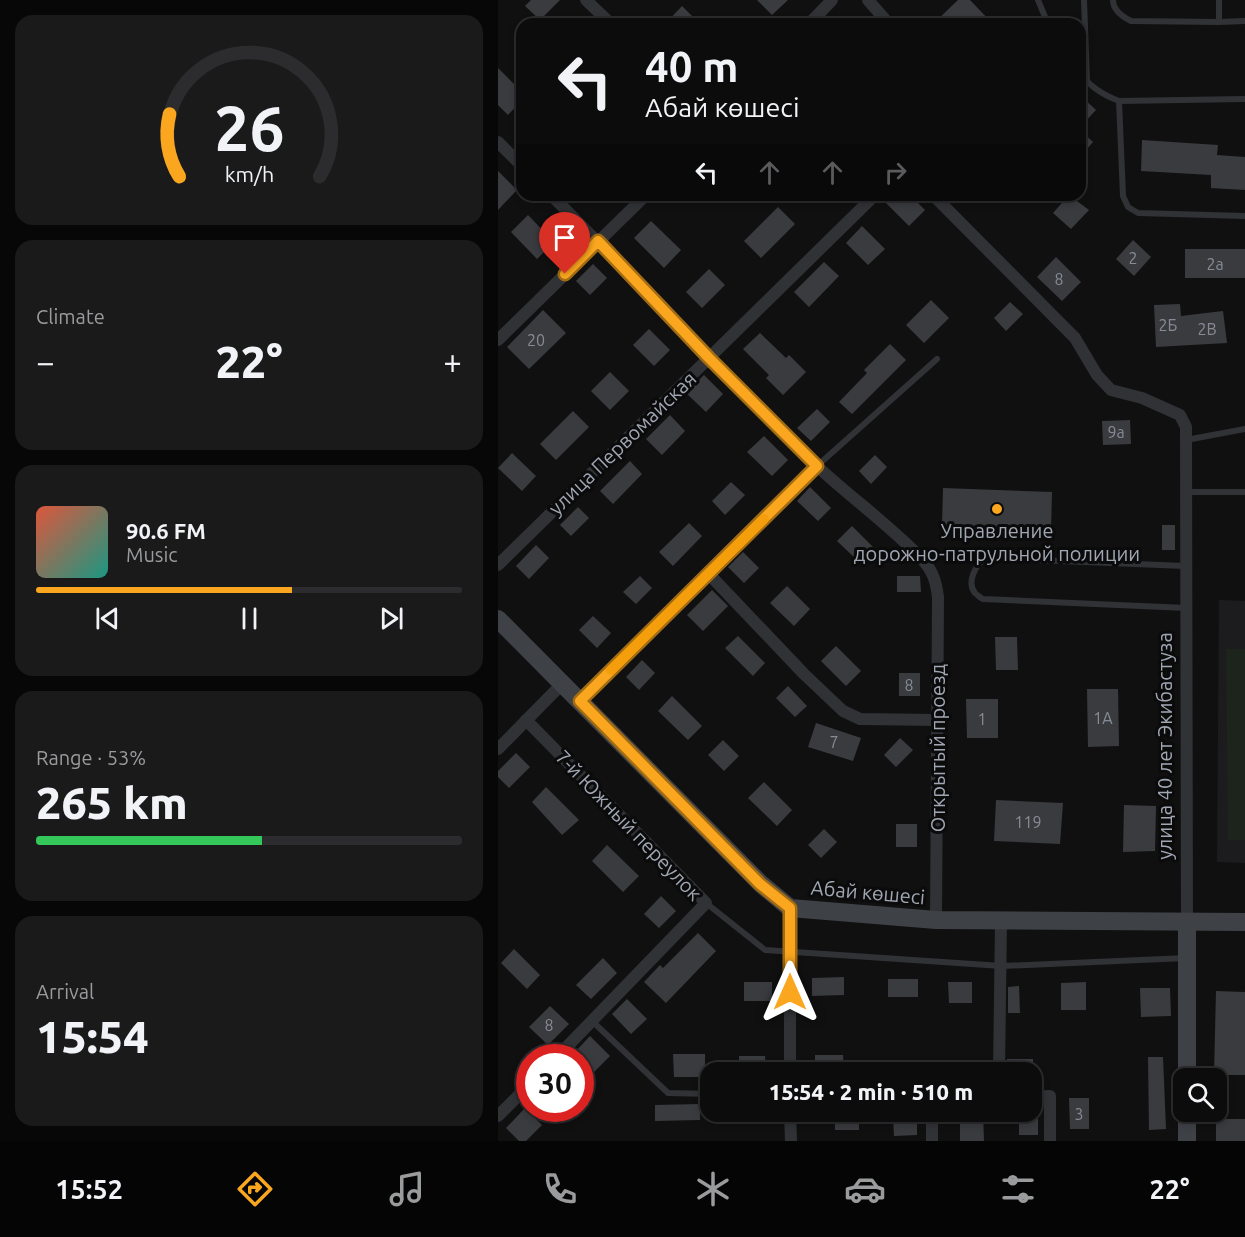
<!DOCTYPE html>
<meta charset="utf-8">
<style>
:root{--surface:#0c0c0d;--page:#1a1a1b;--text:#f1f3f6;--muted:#9a9b9d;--line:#2c2c2e;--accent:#faa61e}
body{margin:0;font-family:Ubuntu,sans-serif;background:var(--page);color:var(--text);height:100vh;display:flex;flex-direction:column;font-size:22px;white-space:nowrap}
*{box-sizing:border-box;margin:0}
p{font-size:20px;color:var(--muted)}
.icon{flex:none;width:33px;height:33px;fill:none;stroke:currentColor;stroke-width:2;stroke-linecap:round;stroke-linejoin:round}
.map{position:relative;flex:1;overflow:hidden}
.panel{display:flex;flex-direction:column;gap:15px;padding:15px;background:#070707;width:498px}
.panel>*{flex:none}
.guide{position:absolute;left:18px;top:18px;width:570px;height:183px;border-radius:18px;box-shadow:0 3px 9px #0003,0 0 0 2px var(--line);background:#0c0c0d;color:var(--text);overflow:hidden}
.buttons{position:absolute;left:675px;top:1068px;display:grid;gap:12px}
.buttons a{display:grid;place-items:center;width:54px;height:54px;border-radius:12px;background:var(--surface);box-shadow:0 3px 9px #0003,0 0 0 2px var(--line);font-size:30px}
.speed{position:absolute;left:18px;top:1044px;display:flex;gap:12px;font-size:30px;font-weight:700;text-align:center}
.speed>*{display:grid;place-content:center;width:78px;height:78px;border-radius:50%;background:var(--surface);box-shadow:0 3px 9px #0003,0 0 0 2px var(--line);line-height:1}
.speed .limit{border:9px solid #d22;background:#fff;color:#111}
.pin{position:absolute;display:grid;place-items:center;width:51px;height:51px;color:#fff;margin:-62px -26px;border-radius:50% 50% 50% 0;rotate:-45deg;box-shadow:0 0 6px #0007}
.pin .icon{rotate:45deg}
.me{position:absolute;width:66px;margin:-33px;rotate:0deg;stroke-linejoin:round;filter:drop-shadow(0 0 4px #0008)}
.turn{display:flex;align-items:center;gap:21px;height:126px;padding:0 30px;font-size:27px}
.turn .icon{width:78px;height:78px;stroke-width:2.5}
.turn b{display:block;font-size:42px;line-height:51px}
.lanes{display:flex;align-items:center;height:57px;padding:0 30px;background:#0003;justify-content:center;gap:30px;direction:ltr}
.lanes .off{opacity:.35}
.big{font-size:45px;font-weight:800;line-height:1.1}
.panel .widget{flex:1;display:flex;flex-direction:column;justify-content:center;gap:9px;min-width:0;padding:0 21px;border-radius:18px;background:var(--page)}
.panel .dial{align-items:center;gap:0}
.dial svg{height:156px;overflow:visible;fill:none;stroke:var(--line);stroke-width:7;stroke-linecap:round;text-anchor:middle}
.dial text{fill:var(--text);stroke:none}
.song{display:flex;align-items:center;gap:18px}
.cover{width:72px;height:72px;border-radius:9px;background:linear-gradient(135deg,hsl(10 70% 55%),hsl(170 70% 35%))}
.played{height:6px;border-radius:3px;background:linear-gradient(90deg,var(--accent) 60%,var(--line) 60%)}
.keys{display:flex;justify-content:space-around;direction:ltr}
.heat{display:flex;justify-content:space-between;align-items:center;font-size:33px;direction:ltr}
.charge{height:9px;border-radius:4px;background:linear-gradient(90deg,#34c759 53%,var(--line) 0)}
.trip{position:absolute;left:202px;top:1062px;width:342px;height:60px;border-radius:18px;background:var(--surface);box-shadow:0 3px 9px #0003,0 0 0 2px var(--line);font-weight:800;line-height:60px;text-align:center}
.tab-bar{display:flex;height:96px;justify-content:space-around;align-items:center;background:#050505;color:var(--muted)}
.tab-bar .icon{width:42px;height:42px}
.tab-bar .on{color:var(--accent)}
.tab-bar b{font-size:27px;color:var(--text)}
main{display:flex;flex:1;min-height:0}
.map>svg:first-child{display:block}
</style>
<main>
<section class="panel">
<div class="widget dial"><svg viewBox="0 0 100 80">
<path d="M14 69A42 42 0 1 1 86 69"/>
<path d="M14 69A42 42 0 0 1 9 37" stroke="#faa61e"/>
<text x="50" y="56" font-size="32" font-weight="700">26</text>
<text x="50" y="72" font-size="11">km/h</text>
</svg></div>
<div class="widget"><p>Climate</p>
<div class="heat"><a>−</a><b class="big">22°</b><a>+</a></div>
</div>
<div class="widget">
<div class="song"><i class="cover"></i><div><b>90.6 FM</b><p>Music</p></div></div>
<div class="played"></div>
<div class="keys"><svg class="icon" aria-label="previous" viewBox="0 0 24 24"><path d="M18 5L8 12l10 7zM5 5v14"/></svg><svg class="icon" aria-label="pause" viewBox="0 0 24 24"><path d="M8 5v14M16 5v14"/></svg><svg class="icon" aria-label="next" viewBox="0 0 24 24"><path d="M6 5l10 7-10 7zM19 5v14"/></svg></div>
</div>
<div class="widget"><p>Range · 53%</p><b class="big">265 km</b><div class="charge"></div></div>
<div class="widget"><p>Arrival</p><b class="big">15:54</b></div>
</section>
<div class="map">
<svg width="747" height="1141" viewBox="0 0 747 1141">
<rect width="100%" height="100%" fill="#101011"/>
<polygon fill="#1c1c1e" points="721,600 747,601 747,863 719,862"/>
<polygon fill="#1c241c" points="728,649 747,649 747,840 730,840"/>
<g fill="#3a3b3f">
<polygon points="33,0 62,0 42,20 27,6"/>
<polygon points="259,0 290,0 274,15"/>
<polygon points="460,0 472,0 495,24 435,24"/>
<polygon points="184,6 202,24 167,24"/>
<polygon points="0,68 24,92 24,100 10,115 0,105"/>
<polygon points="582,95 598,110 582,127"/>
<polygon points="582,130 595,142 582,157"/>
<polygon points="644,140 720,145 719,155 747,157 747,190 713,188 713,175 643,171"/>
<polygon points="0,171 19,190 0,210"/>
<polygon points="392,195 412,195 427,210 411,226 386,201"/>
<polygon points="571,195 591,210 573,229 555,213"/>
<polygon points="280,207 297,224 263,258 246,241"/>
<polygon points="30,215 56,242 39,259 13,232"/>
<polygon points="153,221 183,250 166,268 136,238"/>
<polygon points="364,226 387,249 370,265 348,243"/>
<polygon points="635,240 653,257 636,276 618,259"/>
<rect x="687" y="249" width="60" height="29"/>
<polygon points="558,257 583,282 564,301 539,277"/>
<polygon points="326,262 341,276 311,307 296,292"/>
<polygon points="95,264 109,278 92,295 78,281"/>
<polygon points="211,269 227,285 204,308 188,292"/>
<polygon points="433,300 451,318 426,343 408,325"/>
<polygon points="512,302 525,314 508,331 496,318"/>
<polygon points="682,304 683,316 725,311 729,343 658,347 656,305"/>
<polygon points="45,310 68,333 31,369 9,347"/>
<polygon points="151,329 172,350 156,366 135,345"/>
<polygon points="262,333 288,358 291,355 308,372 285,395 268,378 271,375 245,349"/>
<polygon points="392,344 408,360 354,414 341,402 369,373 366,370"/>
<polygon points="112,372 131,391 112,410 93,391"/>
<polygon points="206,375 225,394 208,412 188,393"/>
<polygon points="319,409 332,422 313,441 299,428"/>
<polygon points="75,411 91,427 58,460 42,444"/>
<polygon points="172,415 187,431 164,455 148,439"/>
<polygon points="632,420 633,444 605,445 604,421"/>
<polygon points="266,436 290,460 274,476 249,452"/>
<polygon points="14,453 38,476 24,491 0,468"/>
<polygon points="377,455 389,467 373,484 361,471"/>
<polygon points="132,461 144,474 115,504 102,491"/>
<polygon points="233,482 247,495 227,515 214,501"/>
<polygon points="312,487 333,508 320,521 299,501"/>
<polygon points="445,488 554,492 553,530 444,526"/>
<polygon points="80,507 91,518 73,536 62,525"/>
<polygon points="191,523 204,536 175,566 161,552"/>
<rect x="664" y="525" width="13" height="25"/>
<polygon points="354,526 375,547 361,562 339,541"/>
<polygon points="38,545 51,558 31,579 18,566"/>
<polygon points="245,552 261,568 246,583 230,567"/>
<polygon points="142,576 154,588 138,604 125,592"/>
<polygon points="399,576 422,576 423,592 399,592"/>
<polygon points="289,586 312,609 296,626 272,603"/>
<polygon points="214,590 230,606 205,631 189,615"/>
<polygon points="95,616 113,633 99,648 81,630"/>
<polygon points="240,636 267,663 255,676 227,648"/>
<polygon points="497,637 519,637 520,670 498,670"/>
<polygon points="338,646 363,671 348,686 323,661"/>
<polygon points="144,660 157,673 141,690 128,677"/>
<rect x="401" y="673" width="21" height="23"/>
<polygon points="290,686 309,706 297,717 278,698"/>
<polygon points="589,689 620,689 621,746 590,747"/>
<polygon points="174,696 204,726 190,740 160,711"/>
<polygon points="468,699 500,699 500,738 469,738"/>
<polygon points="318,723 363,738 355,761 310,747"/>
<polygon points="402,738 415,750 398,767 386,755"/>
<polygon points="225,740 241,756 226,771 210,755"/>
<polygon points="18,753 32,767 11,788 0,777 0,771"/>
<polygon points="266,782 294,810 279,826 250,798"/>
<polygon points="48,787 81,820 64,835 34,802"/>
<polygon points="498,800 565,803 562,844 496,841"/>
<polygon points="626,805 658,806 657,851 625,852"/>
<rect x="398" y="824" width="21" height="23"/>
<polygon points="326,829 339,842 323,858 310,845"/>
<polygon points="109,845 141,876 125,892 94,861"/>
<polygon points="163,896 178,911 161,928 146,914"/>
<polygon points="200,933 218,951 168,1003 146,982 162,965 165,968"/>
<polygon points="16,949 42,975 29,989 3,963"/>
<polygon points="105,958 119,973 93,999 78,985"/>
<polygon points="346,977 346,995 314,996 314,978"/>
<rect x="390" y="979" width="30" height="18"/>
<rect x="246" y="982" width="28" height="19"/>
<polygon points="450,982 474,982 474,1003 451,1003"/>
<polygon points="588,982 588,1010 563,1010 563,983"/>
<polygon points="521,986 522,1013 510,1013 510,987"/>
<polygon points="642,988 672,988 673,1016 643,1017"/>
<polygon points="718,991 747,992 747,1075 716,1075"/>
<polygon points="129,999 149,1019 133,1034 114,1014"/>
<polygon points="52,1006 71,1024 50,1045 31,1027"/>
<polygon points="92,1036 112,1056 96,1072 76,1053"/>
<polygon points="175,1054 207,1054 207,1077 176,1077"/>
<polygon points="317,1055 345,1055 346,1072 317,1072"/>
<polygon points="241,1056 267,1056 268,1072 241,1072"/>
<polygon points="650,1057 665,1057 668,1129 651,1130"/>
<rect x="509" y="1059" width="26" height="13"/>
<polygon points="395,1061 424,1061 424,1072 396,1072"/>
<polygon points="571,1098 591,1098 591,1129 572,1129"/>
<polygon points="202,1104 202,1120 157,1121 157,1105"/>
<polygon points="27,1108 44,1125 28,1141 21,1141 8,1128"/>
<polygon points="240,1112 267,1112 267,1123 240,1124"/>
<rect x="337" y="1112" width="24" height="18"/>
<polygon points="462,1112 485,1112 486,1141 462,1141"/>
<rect x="521" y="1112" width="19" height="23"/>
<polygon points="395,1117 419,1117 419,1135 396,1136"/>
<rect x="718" y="1119" width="29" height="22"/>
</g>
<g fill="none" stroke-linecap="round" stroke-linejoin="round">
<g stroke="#303236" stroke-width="6">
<polyline points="540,0 550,24"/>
<polyline points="586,0 589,82"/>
<path d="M615 0C615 10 625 17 633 21L721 22V0"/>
<polyline points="721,22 747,21"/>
<path d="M582 73C592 87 605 95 621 101L747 99"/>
<polyline points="621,101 625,196 630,207 640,213 747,216"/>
<polyline points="688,440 747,429"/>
<polyline points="688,492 747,492"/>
<path d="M687 566 488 558C478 564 468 582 477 593 478 594 484 599 485 599L688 608"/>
<polyline points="82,700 319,466 439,359"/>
<polyline points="208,903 267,950 504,966 688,958"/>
<polyline points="94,1021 170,1093 213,1094"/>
</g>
<g stroke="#303236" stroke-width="12">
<polyline points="88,0 113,24"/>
<polyline points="370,0 391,24"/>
<polyline points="311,24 334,0"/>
<polyline points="0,142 24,166"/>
<path d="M53 195C143 284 227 379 319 466 352 497 390 524 422 557 434 569 438 580 440 597L438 920"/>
<polyline points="435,195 577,338 599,375 613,390 644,398 682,415 688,427 689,922"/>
<polyline points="0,340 148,195"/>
<polyline points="0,565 377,195"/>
<polyline points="210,573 306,674 345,711 362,719 438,720"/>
<polyline points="28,720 208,903 58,1058"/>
<polyline points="0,749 64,684"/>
<polyline points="292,908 292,1072"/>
<polyline points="501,1072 503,920"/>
<polyline points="534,1097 552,1096 552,1141"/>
<polyline points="292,1112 293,1141"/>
<polyline points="0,1116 32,1084"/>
<polyline points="434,1141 434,1112"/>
</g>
<g stroke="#3e4146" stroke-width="18">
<polyline points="0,619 263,884 292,908 438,920 747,922"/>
<polyline points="689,922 689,1078"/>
<polyline points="689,1112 689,1141"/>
</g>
</g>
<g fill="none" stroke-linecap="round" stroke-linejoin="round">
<defs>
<polyline id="route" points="67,274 100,241 211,358 319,466 82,701 262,884 292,908 292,992"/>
</defs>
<use href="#route" stroke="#a26c14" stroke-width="15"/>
<use href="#route" stroke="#faa61e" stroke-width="10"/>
<polyline stroke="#f59e0b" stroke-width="10" points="113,670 266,519"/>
</g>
<circle fill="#faa61e" stroke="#0b0b0c" stroke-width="2" cx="499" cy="509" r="6"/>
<g text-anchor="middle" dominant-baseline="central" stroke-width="6" stroke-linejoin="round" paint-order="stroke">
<g font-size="16" fill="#868c96">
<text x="635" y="258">2</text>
<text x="717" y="264">2а</text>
<text x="561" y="279">8</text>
<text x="670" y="325">2Б</text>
<text x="709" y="329">2В</text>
<text x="38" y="340">20</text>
<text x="618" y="432">9а</text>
<text x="411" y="685">8</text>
<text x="605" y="718">1А</text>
<text x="484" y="719">1</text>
<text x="336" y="742">7</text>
<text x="530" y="822">119</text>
<text x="51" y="1025">8</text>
<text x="581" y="1114">3</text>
</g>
<g font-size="20" fill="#a0a7b3" stroke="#0b0b0c">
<text transform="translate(124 443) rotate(-44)">улица Первомайская</text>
<text transform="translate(666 746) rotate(-90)">улица 40 лет Экибастуза</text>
<text transform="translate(439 748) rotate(-90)">Открытый проезд</text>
<text transform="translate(131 825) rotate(46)">7-й Южный переулок</text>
<text transform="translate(370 892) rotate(5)">Абай көшесі</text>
</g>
<g font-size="20" fill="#a0a7b3" stroke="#0b0b0c">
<text x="499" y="530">Управление<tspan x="499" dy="23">дорожно-патрульной полиции</tspan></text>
</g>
</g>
</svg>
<div class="buttons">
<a><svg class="icon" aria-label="search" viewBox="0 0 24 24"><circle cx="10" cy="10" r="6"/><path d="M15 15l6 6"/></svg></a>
</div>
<div class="speed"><div class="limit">30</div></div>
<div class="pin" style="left:67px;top:274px;background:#d93025"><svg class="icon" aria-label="arrive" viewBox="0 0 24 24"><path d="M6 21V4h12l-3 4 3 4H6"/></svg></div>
<svg class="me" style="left:292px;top:992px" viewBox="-20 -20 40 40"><path d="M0-17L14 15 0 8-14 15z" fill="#faa61e" stroke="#fff" stroke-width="4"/></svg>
<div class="trip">15:54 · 2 min · 510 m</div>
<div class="guide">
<div class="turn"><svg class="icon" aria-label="left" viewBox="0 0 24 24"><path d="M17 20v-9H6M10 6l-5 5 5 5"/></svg><div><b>40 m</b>Абай көшесі</div></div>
<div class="lanes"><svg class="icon" aria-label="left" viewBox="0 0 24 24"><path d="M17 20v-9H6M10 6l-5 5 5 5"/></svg><svg class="icon off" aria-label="ahead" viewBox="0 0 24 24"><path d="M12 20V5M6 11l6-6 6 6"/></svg><svg class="icon off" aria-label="ahead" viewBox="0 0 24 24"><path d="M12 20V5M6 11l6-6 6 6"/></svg><svg class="icon off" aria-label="right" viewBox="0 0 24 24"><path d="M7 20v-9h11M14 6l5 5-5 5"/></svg></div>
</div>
</div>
</main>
<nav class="tab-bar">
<b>15:52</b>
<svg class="icon on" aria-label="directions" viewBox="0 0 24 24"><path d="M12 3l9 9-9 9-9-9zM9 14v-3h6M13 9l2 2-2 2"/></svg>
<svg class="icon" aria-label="music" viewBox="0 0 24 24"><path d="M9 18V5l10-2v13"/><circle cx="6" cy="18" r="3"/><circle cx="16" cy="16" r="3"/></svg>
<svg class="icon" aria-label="phone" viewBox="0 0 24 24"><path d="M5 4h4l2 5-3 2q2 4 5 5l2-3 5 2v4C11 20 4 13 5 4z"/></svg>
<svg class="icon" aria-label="climate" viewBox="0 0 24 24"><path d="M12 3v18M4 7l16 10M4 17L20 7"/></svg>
<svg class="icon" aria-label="car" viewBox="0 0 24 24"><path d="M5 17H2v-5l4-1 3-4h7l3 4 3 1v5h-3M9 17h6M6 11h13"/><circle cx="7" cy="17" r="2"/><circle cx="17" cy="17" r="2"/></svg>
<svg class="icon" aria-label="filters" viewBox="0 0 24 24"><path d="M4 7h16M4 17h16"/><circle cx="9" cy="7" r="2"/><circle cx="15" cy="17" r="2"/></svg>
<b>22°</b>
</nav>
